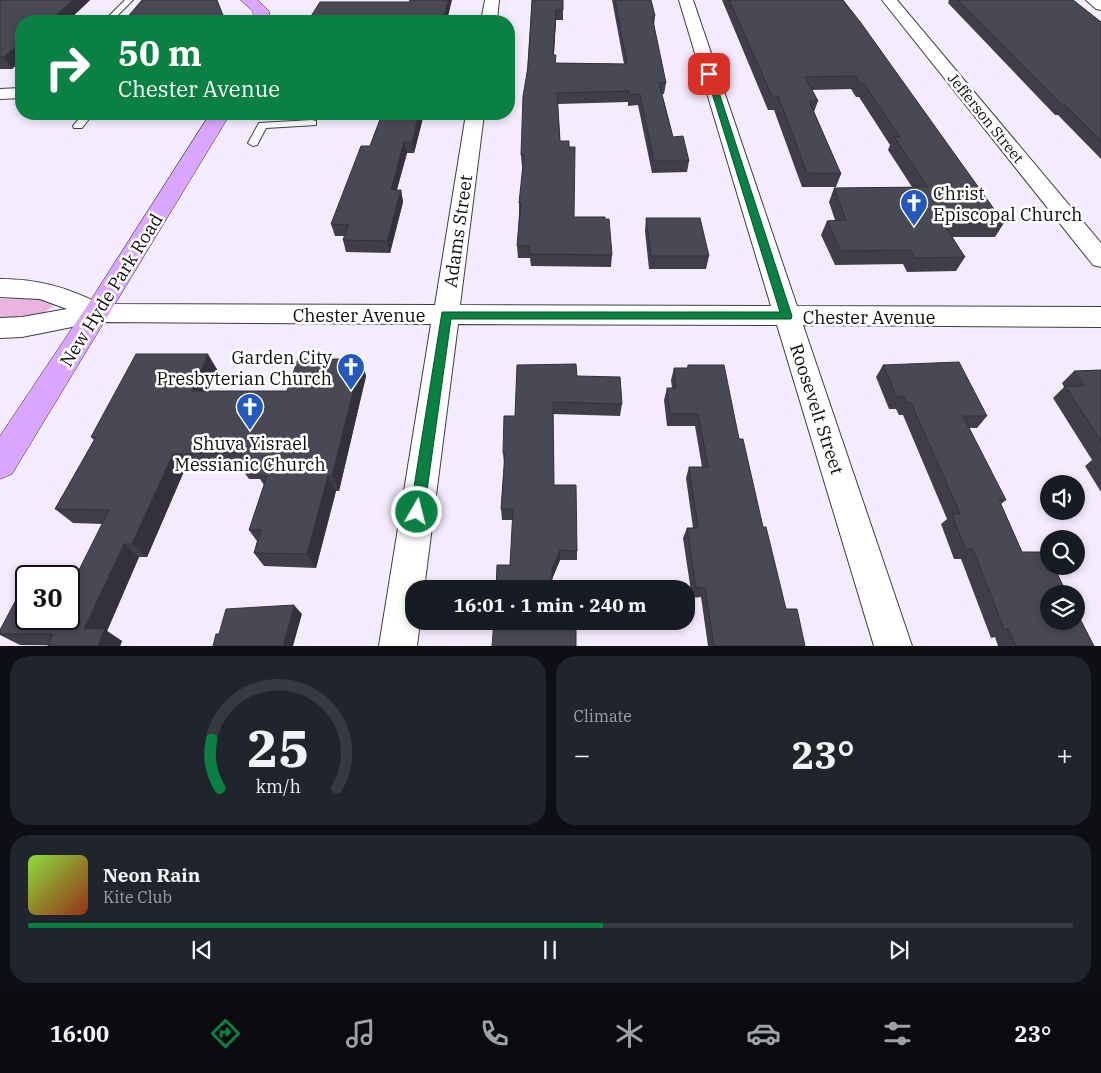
<!DOCTYPE html>
<meta charset="utf-8">
<style>
:root{--surface:#171b24;--page:#20242c;--text:#f1f3f6;--muted:#9ea1a6;--line:#363941;--accent:#0b8043}
body{margin:0;font-family:"IBM Plex Serif",serif;background:var(--page);color:var(--text);height:100vh;display:flex;flex-direction:column;font-size:19px;white-space:nowrap}
*{box-sizing:border-box;margin:0}
p{font-size:16px;color:var(--muted)}
.icon{flex:none;width:28px;height:28px;fill:none;stroke:currentColor;stroke-width:2;stroke-linecap:round;stroke-linejoin:round}
.map{position:relative;height:646px;overflow:hidden}
.panel{display:flex;flex-direction:column;gap:10px;padding:10px;background:#0d0f14;flex:1}
.panel>*{flex:none}
.hud{position:absolute;left:15px;top:15px;width:500px;height:105px;border-radius:20px;box-shadow:0 2px 8px #0003;background:#0b8043;color:#fff;overflow:hidden}
.buttons{position:absolute;left:1040px;top:475px;display:grid;gap:10px}
.buttons a{display:grid;place-items:center;width:45px;height:45px;border-radius:50%;background:var(--surface);box-shadow:0 2px 8px #0003;font-size:25px}
.speed{position:absolute;left:15px;top:565px;display:flex;gap:10px;font-size:25px;font-weight:700;text-align:center}
.speed>*{display:grid;place-content:center;width:65px;height:65px;border-radius:50%;background:var(--surface);box-shadow:0 2px 8px #0003;line-height:1}
.speed .limit{border:2px solid #111;border-radius:8px;background:#fff;color:#111}
.pin{position:absolute;display:grid;place-items:center;width:42px;height:42px;color:#fff;margin:-21px;border-radius:10px;box-shadow:0 2px 8px #0006}
.me{position:absolute;width:55px;margin:-28px;rotate:8deg;stroke-linejoin:round;filter:drop-shadow(0 0 4px #0008)}
.turn{display:flex;align-items:center;gap:18px;height:105px;padding:0 20px;font-size:22px}
.turn .icon{width:65px;height:65px;stroke-width:2.5}
.turn b{display:block;font-size:35px;line-height:42px}
.big{font-size:38px;font-weight:700;line-height:1.1}
.panel .tile{flex:1;display:flex;flex-direction:column;justify-content:center;gap:8px;min-width:0;padding:0 18px;border-radius:20px;background:var(--page)}
.panel .dial{align-items:center;gap:0}
.dial svg{height:130px;overflow:visible;fill:none;stroke:var(--line);stroke-width:7;stroke-linecap:round;text-anchor:middle}
.dial text{fill:var(--text);stroke:none}
.song{display:flex;align-items:center;gap:15px}
.cover{width:60px;height:60px;border-radius:8px;background:linear-gradient(135deg,hsl(90 70% 55%),hsl(10 70% 35%))}
.played{height:5px;border-radius:2px;background:linear-gradient(90deg,var(--accent) 55%,var(--line) 55%)}
.keys{display:flex;justify-content:space-around;direction:ltr}
.heat{display:flex;justify-content:space-between;align-items:center;font-size:28px;direction:ltr}
.panel .tiles{flex:1;display:grid;gap:10px;grid-template-columns:1fr 1fr}
.tile:last-child{grid-column:span 2}
.trip{position:absolute;left:405px;top:580px;width:290px;height:50px;border-radius:20px;background:var(--surface);box-shadow:0 2px 8px #0003;font-weight:700;line-height:50px;text-align:center}
.menu{display:flex;height:80px;justify-content:space-around;align-items:center;background:#090b0e;color:var(--muted)}
.menu .icon{width:35px;height:35px}
.menu .selected{color:var(--accent)}
.menu b{font-size:22px;color:var(--text)}
.map>svg:first-child{display:block}
</style>
<div class="map">
<svg width="1101" height="646" viewBox="0 0 1101 646">
<rect width="100%" height="100%" fill="#f5ebff"/>
<path fill="#e9b5e0" d="M47 298 52 300 54 305C39 320 19 317 0 318V299Z"/>
<g fill="none" stroke-linecap="round" stroke-linejoin="round">
<defs>
<g id="lane">
<polygon points="125,0 133,0 112,21 104,21"/>
<polygon points="83,114 93,114 82,128 74,128 73,126"/>
<polygon points="312,120 316,121 316,125 266,128 257,145 253,146 248,143 259,123"/>
</g>
<g id="street">
<polygon points="485,0 499,0 497,21 481,21"/>
<path d="M679 0H693L797 306 1101 307V327L803 325 912 646H874L777 325 458 324 424 589H414V621H420L417 646H379L431 324 97 322 22 337 0 338V318L22 317 67 309 40 299 0 297V279C37 279 67 287 100 304L435 305 466 114H484L460 305 771 306Z"/>
<polygon points="882,0 897,0 1101,243 1101,267 1093,265"/>
<polygon points="1086,0 1101,0 1101,10 1096,9"/>
<polygon points="21,88 21,98 0,99 0,89"/>
</g>
<g id="secondary">
<polygon points="241,0 258,0 269,11 270,21 254,21 253,12"/>
<polygon points="210,114 230,114 12,474 0,479 0,436 87,306"/>
</g>
</defs>
<use href="#lane" stroke="#3f3f3f" stroke-width="2"/>
<use href="#street" stroke="#3f3f3f" stroke-width="2"/>
<use href="#secondary" stroke="#2e2e2e" stroke-width="1"/>
<use href="#lane" fill="#fff" fill-rule="evenodd"/>
<use href="#street" fill="#fff" fill-rule="evenodd"/>
<use href="#secondary" fill="#dba6ff" fill-rule="evenodd"/>
</g>
<g fill="#3f3e49">
<polygon points="0,0 90,0 68,21 21,21 21,60 12,69 0,69"/>
<polygon points="217,0 225,21 126,21 125,20"/>
<polygon points="532,0 563,0 563,20 556,20 554,55 556,63 624,64 612,0 651,0 655,16 654,26 666,83 664,94 662,94 673,137 689,161 687,172 652,173 638,105 628,106 628,102 558,104 560,141 574,217 612,255 611,267 531,266 530,258 518,258 517,246 519,214 519,203 523,167 522,167 521,155"/>
<polygon points="722,0 843,0 1004,223 995,237 952,237 965,257 956,271 907,272 903,264 835,265 821,235 827,221 835,220 829,202 834,188 912,187 888,150 890,145 859,97 856,97 851,89 812,90 818,101 814,112 841,174 836,187 802,187 774,110 768,110"/>
<polygon points="948,0 1073,0 1101,22 1101,159 1058,115 1055,115 948,3 949,1"/>
<polygon points="382,114 424,114 414,153 407,153 397,190 401,190 403,202 390,253 346,252 343,240 344,236 335,236 331,224 370,146"/>
<polygon points="646,218 709,256 706,269 649,269 645,231"/>
<polygon points="361,359 366,376 339,491 336,491 316,568 264,566 254,553 257,541 249,530 264,485 260,479 249,479 241,468 185,469 147,557 139,557 107,631 122,641 120,646 20,645 0,635 0,630 75,578 103,524 73,523 55,509 94,440 91,437 218,371 210,391 287,391"/>
<polygon points="688,365 739,439 786,609 805,646 708,646 701,597 692,598 683,538 687,528 693,528 686,478 689,467 702,467 695,426 667,426 664,400 667,388 672,388 671,380 674,368 687,368"/>
<polygon points="883,365 987,416 977,428 969,428 1006,500 1001,504 1022,552 1049,567 1094,646 998,646 995,637 991,638 961,559 954,559 941,524 947,519 903,415 899,415 896,409 889,409 876,377"/>
<polygon points="1101,370 1101,492 1085,466 1092,460 1053,398 1064,387 1062,383 1074,371"/>
<polygon points="577,376 622,404 620,416 553,414 554,485 577,551 577,560 560,560 552,579 510,565 513,520 502,520 501,509 504,464 503,453 515,416"/>
</g>
<g fill="#33323c">
<polygon points="73,0 90,0 68,21 50,21"/>
<polygon points="448,0 452,0 447,21 443,21"/>
<polygon points="556,10 556,20 553,66 553,55"/>
<polygon points="21,42 21,60 12,69 4,57"/>
<polygon points="419,114 424,114 414,153 412,142"/>
<polygon points="404,142 407,153 393,202 391,190"/>
<polygon points="401,190 403,202 390,253 387,241"/>
<polygon points="208,354 218,371 203,407 192,391"/>
<polygon points="361,359 366,376 339,491 332,476"/>
<polygon points="173,454 185,469 147,557 132,544"/>
<polygon points="328,476 336,491 316,568 307,554"/>
<polygon points="124,544 139,557 107,631 122,641 120,646 98,646 84,629"/>
<polygon points="560,550 560,560 552,579 552,569"/>
<polygon points="294,605 302,614 293,646 283,646"/>
</g>
<g fill="#494855" stroke="#33323c">
<polygon points="0,0 73,0 50,21 21,21 21,42 4,57 0,57"/>
<polygon points="142,0 217,0 224,18 223,21 168,21 170,19 125,20"/>
<polygon points="410,0 448,0 443,21 308,21 320,2 409,2"/>
<polygon points="532,0 563,0 563,10 556,10 553,55 556,55 555,63 627,64 615,0 651,0 655,16 652,16 666,83 659,83 673,137 683,136 689,161 654,161 640,94 629,95 629,91 557,93 560,141 569,141 569,147 575,147 574,217 605,217 605,219 609,219 612,255 530,254 530,246 517,246 521,203 519,203 524,155 521,155 523,96 528,67"/>
<polygon points="729,0 843,0 861,23 1004,223 943,223 965,257 915,258 910,250 841,251 827,221 846,220 834,188 928,187 894,137 900,137 864,84 860,84 856,76 805,77 818,101 809,101 841,174 807,173 778,96 772,96"/>
<polygon points="958,0 1073,0 1101,22 1101,141 1065,105 1062,105"/>
<polygon points="382,114 419,114 412,142 404,142 391,190 401,190 387,241 343,240 349,225 331,224 361,146 370,146"/>
<polygon points="646,218 700,218 709,256 651,256"/>
<polygon points="136,354 208,354 192,391 287,391 298,359 361,359 332,476 328,476 307,554 254,553 261,530 249,530 267,476 258,476 262,463 238,464 242,453 173,454 132,544 124,544 84,629 105,629 98,646 48,646 53,634 0,634 0,630 26,581 26,619 69,619 69,578 75,578 109,510 55,509 96,437 91,437"/>
<polygon points="959,362 987,416 963,416 1006,500 999,500 1022,552 1042,552 1049,567 1054,567 1067,594 1049,594 1049,621 1076,621 1076,611 1094,646 1016,646 1008,629 1004,629 973,549 965,549 952,514 960,514 911,403 907,403 904,397 897,397 883,365"/>
<polygon points="576,364 577,376 620,377 622,404 553,402 554,485 576,485 577,551 560,550 552,569 552,589 496,589 497,565 510,565 513,509 501,509 505,453 503,453 504,416 515,416 517,365"/>
<polygon points="688,365 724,365 739,439 743,439 763,527 766,527 786,609 797,609 805,646 714,646 705,588 696,588 687,528 698,528 689,467 708,467 698,414 670,414 667,388 676,388 674,368 688,368"/>
<polygon points="1101,370 1101,441 1065,386 1084,386 1074,371"/>
<polygon points="294,605 283,646 213,646 216,634 219,634 226,609"/>
<polygon points="494,621 576,621 576,646 492,646"/>
</g>
<polygon fill="#0b8043" stroke="#07532c" points="709,72 713,74 792,316 791,319 451,319 424,512 422,517 417,519 412,517 410,512 442,312 780,312 706,74"/>
<defs>
<symbol id="church-pin" viewBox="-11 -11 22 30"><path d="M0 17L-7.5 6A9.5 9.5 0 1 1 7.5 6Z" fill="#2358bd" stroke="#fff"/><path d="M-1.2-6h2.4v3.5h3.3v2.4h-3.3V6h-2.4V-.1h-3.3v-2.4h3.3Z" fill="#fff"/></symbol>
</defs>
<g fill-rule="evenodd">
<use href="#church-pin" x="898" y="187" width="32" height="43"/>
<use href="#church-pin" x="335" y="351" width="32" height="43"/>
<use href="#church-pin" x="234" y="391" width="32" height="43"/>
</g>
<g text-anchor="middle" dominant-baseline="central" stroke-width="5" stroke-linejoin="round" paint-order="stroke">
<g font-size="15" fill="#0c0c0c" stroke="#fff">
<text transform="translate(986 118) rotate(51)">Jefferson Street</text>
</g>
<g font-size="18" fill="#0c0c0c" stroke="#fff" text-anchor="start">
<text x="933" y="193">Christ<tspan x="933" dy="21">Episcopal Church</tspan></text>
<text x="332" y="357" text-anchor="end">Garden City<tspan x="332" dy="21">Presbyterian Church</tspan></text>
<text x="250" y="443" text-anchor="middle">Shuva Yisrael<tspan x="250" dy="21">Messianic Church</tspan></text>
</g>
<g font-size="18" fill="#0c0c0c" stroke="#fff">
<text transform="translate(458 231) rotate(-82)">Adams Street</text>
<text transform="translate(111 290) rotate(-58)">New Hyde Park Road</text>
<text x="359" y="315">Chester Avenue</text>
<text x="869" y="317">Chester Avenue</text>
<text transform="translate(817 409) rotate(72)">Roosevelt Street</text>
</g>
</g>
</svg>
<div class="buttons">
<a><svg class="icon" aria-label="sound" viewBox="0 0 24 24"><path d="M4 9h4l5-4v14l-5-4H4zM17 9q2 3 0 6"/></svg></a>
<a><svg class="icon" aria-label="search" viewBox="0 0 24 24"><circle cx="10" cy="10" r="6"/><path d="M15 15l6 6"/></svg></a>
<a><svg class="icon" aria-label="layers" viewBox="0 0 24 24"><path d="M12 4l9 5-9 5-9-5zM3 14l9 5 9-5"/></svg></a>
</div>
<div class="speed"><div class="limit">30</div></div>
<div class="pin" style="left:709px;top:74px;background:#d93025"><svg class="icon" aria-label="arrive" viewBox="0 0 24 24"><path d="M6 21V4h12l-3 4 3 4H6"/></svg></div>
<svg class="me" style="left:417px;top:512px" viewBox="-20 -20 40 40"><circle r="17" fill="#0b8043" stroke="#fff" stroke-width="3"/><path d="M0-11L8 9 0 5-8 9z" fill="#fff"/></svg>
<div class="trip">16:01 · 1 min · 240 m</div>
<div class="hud">
<div class="turn"><svg class="icon" aria-label="right" viewBox="0 0 24 24"><path d="M7 20v-9h11M14 6l5 5-5 5"/></svg><div><b>50 m</b>Chester Avenue</div></div>
</div>
</div>
<section class="panel">
<div class="tiles">
<div class="tile dial"><svg viewBox="0 0 100 80">
<path d="M14 69A42 42 0 1 1 86 69"/>
<path d="M14 69A42 42 0 0 1 9 39" stroke="#0b8043"/>
<text x="50" y="56" font-size="32" font-weight="700">25</text>
<text x="50" y="72" font-size="11">km/h</text>
</svg></div>
<div class="tile"><p>Climate</p>
<div class="heat"><a>−</a><b class="big">23°</b><a>+</a></div>
</div>
<div class="tile">
<div class="song"><i class="cover"></i><div><b>Neon Rain</b><p>Kite Club</p></div></div>
<div class="played"></div>
<div class="keys"><svg class="icon" aria-label="previous" viewBox="0 0 24 24"><path d="M18 5L8 12l10 7zM5 5v14"/></svg><svg class="icon" aria-label="pause" viewBox="0 0 24 24"><path d="M8 5v14M16 5v14"/></svg><svg class="icon" aria-label="next" viewBox="0 0 24 24"><path d="M6 5l10 7-10 7zM19 5v14"/></svg></div>
</div>
</div>
</section>
<nav class="menu">
<b>16:00</b>
<svg class="icon selected" aria-label="directions" viewBox="0 0 24 24"><path d="M12 3l9 9-9 9-9-9zM9 14v-3h6M13 9l2 2-2 2"/></svg>
<svg class="icon" aria-label="music" viewBox="0 0 24 24"><path d="M9 18V5l10-2v13"/><circle cx="6" cy="18" r="3"/><circle cx="16" cy="16" r="3"/></svg>
<svg class="icon" aria-label="phone" viewBox="0 0 24 24"><path d="M5 4h4l2 5-3 2q2 4 5 5l2-3 5 2v4C11 20 4 13 5 4z"/></svg>
<svg class="icon" aria-label="climate" viewBox="0 0 24 24"><path d="M12 3v18M4 7l16 10M4 17L20 7"/></svg>
<svg class="icon" aria-label="car" viewBox="0 0 24 24"><path d="M5 17H2v-5l4-1 3-4h7l3 4 3 1v5h-3M9 17h6M6 11h13"/><circle cx="7" cy="17" r="2"/><circle cx="17" cy="17" r="2"/></svg>
<svg class="icon" aria-label="filters" viewBox="0 0 24 24"><path d="M4 7h16M4 17h16"/><circle cx="9" cy="7" r="2"/><circle cx="15" cy="17" r="2"/></svg>
<b>23°</b>
</nav>
